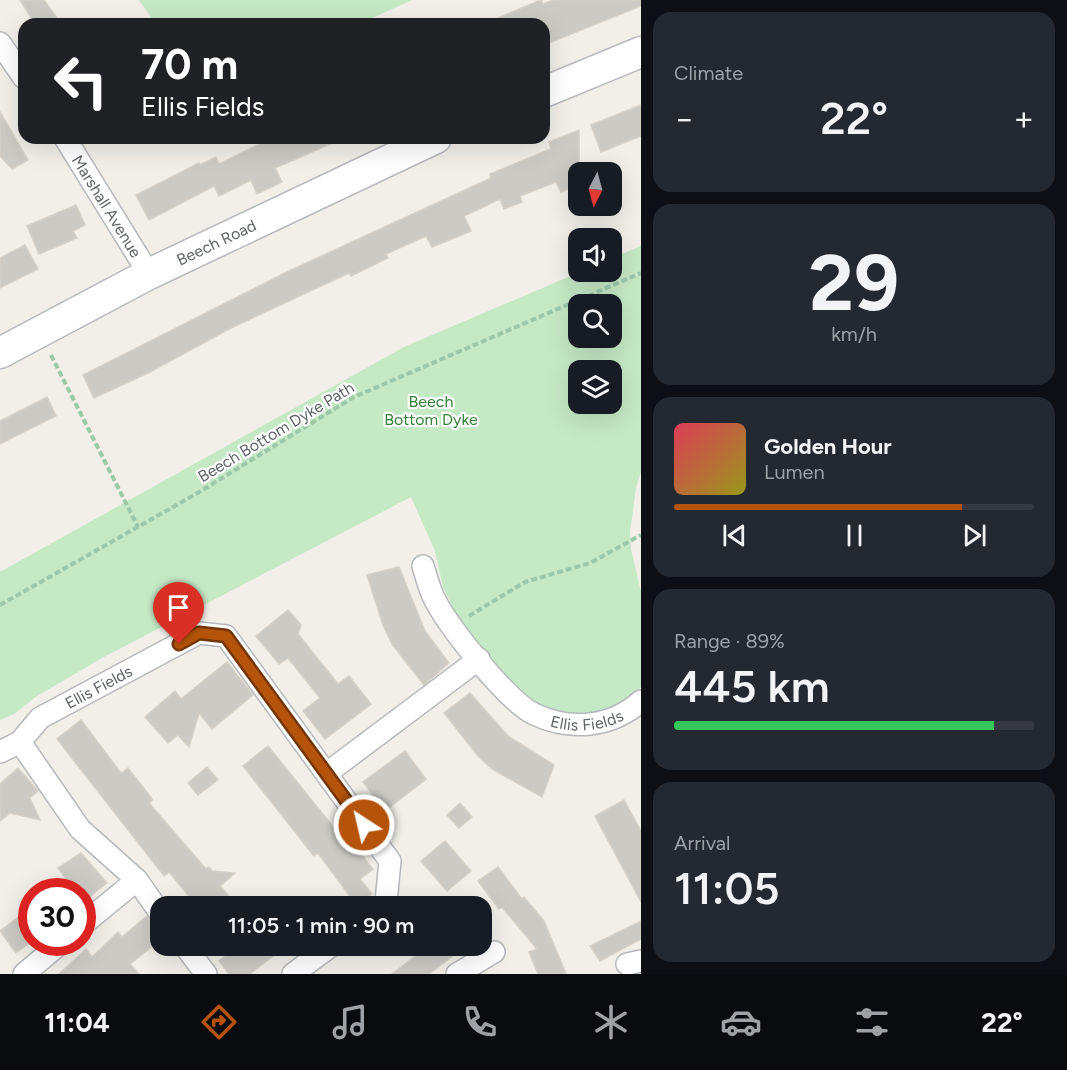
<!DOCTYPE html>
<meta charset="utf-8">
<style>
:root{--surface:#171b24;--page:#242831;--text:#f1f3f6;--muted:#9ea1a6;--line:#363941;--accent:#b45309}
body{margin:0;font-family:Figtree,sans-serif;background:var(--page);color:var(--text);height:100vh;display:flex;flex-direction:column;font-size:22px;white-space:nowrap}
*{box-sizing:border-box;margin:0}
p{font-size:20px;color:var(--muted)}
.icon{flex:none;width:33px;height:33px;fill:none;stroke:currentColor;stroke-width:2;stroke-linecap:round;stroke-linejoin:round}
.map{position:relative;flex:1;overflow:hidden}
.sheet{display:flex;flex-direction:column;gap:12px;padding:12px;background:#0d0f14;width:426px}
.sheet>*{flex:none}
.banner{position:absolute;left:18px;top:18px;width:532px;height:126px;border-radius:18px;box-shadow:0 6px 24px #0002;background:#202124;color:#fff;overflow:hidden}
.needle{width:39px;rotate:186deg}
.buttons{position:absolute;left:568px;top:162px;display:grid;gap:12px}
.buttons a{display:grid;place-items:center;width:54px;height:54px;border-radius:12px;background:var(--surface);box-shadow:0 6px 24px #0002;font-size:30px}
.speed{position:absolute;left:18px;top:878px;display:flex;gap:12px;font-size:30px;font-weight:700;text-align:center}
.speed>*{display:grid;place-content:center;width:78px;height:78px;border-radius:50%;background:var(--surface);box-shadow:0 6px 24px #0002;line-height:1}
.speed .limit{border:9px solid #d22;background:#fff;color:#111}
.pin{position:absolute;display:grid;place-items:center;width:51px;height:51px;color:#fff;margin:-62px -26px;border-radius:50% 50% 50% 0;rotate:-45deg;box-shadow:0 0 6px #0007}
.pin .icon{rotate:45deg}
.me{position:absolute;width:66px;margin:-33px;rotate:325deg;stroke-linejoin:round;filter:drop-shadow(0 0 4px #0008)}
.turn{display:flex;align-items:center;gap:21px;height:126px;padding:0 24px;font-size:27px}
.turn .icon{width:78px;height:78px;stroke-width:2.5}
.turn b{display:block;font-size:42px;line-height:51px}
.big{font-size:45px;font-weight:600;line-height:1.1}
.sheet .card{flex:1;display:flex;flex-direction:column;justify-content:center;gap:9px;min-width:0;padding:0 21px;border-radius:18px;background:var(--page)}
.sheet .dial{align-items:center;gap:0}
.dial b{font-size:78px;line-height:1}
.song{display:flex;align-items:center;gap:18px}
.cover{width:72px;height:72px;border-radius:9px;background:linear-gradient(135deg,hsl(350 70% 55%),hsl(60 70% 35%))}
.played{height:6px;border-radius:3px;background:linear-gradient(90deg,var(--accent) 80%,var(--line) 80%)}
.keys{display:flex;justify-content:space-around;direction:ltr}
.heat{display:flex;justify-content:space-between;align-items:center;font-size:33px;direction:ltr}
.charge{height:9px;border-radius:4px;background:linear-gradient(90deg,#34c759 89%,var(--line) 0)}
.trip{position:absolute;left:150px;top:896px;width:342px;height:60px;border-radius:18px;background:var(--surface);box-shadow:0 6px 24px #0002;font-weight:600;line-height:60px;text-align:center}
.tabs{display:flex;height:96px;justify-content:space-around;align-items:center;background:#090b0e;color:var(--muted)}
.tabs .icon{width:42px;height:42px}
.tabs .on{color:var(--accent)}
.tabs b{font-size:27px;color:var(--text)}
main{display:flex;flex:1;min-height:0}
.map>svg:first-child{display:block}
</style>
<main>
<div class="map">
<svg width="641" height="974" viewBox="0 0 641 974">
<rect width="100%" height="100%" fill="#f1efe8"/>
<g fill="#c5e8c5" fill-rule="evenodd">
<polygon points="139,0 412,0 359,24 156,24"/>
<path d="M641 246V471L636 488 630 532 631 549 641 592V687L621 706 590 716 553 712 530 700 511 684 457 616 443 587 435 551 411 497 102 658 37 696 14 714 0 720V572L404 347 580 272H612V258ZM579 304H612V338H579ZM579 370H612V404H579Z"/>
</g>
<g fill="#cccac5" stroke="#d6d1c6" stroke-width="1.5">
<polygon points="20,0 44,0 61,24 35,24"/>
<polygon points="541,0 543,4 553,0 641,0 641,6 544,45 544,24 484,24"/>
<polygon points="641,105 641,136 601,152 591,125"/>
<polygon points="0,112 28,160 12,169 0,156"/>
<polygon points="579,130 579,184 561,192 556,182 520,196 522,202 504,209 500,199 464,216 471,231 432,247 426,236 386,254 388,258 351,276 349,273 231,328 148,373 94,398 83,375 289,271 491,178 490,174 551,149 549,142"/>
<polygon points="272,138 344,138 275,168 282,182 257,194 251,180 219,196 214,186 149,220 136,195 199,163 200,165 216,157 219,164"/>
<polygon points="76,205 85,225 73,231 77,238 39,254 27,226"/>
<polygon points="25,245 38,269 0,288 0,258"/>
<polygon points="47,397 56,416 0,444 0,421"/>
<polygon points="399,567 425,631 449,663 424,685 392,644 383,625 367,575"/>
<polygon points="288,610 301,625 298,634 338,684 349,676 371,704 325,739 303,711 320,698 288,658 279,664 256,636"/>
<polygon points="227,662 253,695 212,729 199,713 189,747 178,735 168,743 145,717 175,691 181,699"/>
<polygon points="470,693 508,736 554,765 542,797 492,769 478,756 444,713"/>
<polygon points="81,720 121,773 128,768 153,800 149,803 206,869 209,867 212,871 235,873 220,886 228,895 215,906 197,906 169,872 164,876 57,739"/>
<polygon points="268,746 347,844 351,841 373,869 360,879 372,894 357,906 318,853 314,856 243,766"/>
<polygon points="405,751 426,779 385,811 363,782"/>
<polygon points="207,767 218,780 198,795 188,783"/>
<polygon points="18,768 38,791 30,798 40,820 10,813 0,821 0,784"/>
<polygon points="624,800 641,831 641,902 595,816"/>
<polygon points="460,803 472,817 459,828 447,815"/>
<polygon points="445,841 471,871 447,891 421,861"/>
<polygon points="81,853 107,883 84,901 82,891 76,891 58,868"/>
<polygon points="498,867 522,899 524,897 544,921 566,974 538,974 529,952 537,949 502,907 499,909 478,881"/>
<polygon points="32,907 32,941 16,953 0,931"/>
<polygon points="147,916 160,931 160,940 130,964 139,974 59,974 86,949 92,957 118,932 122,937"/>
<polygon points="641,921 641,939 600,961 590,946"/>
<polygon points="240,945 287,945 250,974 229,974 219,961"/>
<polygon points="430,945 467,945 429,974 392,974"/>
</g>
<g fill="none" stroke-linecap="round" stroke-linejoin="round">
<defs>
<g id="street">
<polyline points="0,43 24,78"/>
<path id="s1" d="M65 138 149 274"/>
<path id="s2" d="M423 566C426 576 429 587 433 596 446 624 507 701 534 714 570 731 611 728 641 701"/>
<polyline points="0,752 20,742"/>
<polyline points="327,773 479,659"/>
<path id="s3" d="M160 913 137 880 80 829 20 742 40 718 199 633 226 636 390 861 386 902 381 906"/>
<polyline points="82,925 137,880"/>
<polyline points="184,945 206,974"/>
<polyline points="627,964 641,961"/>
<polyline points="24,974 62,942"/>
<polyline points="293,974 332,945"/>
<polyline points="457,974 494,952"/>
</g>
<g id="secondary">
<polyline points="544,92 641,52"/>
<path id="s4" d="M0 353 149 274 436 138"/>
</g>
</defs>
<use href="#street" stroke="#b5b8bc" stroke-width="24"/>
<use href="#secondary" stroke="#b6babf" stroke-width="33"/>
<g stroke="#9cc7a9" stroke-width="4" stroke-dasharray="6 3" stroke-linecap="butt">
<polyline points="51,355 138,527"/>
<polyline points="0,605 196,494 354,397 641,273"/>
<polyline points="469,616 525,582 590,563 641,535"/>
</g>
<use href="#street" stroke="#fff" stroke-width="21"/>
<use href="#secondary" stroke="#fff" stroke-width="30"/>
</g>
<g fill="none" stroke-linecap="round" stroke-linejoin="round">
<defs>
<polyline id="route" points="179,644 199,633 226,636 364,825"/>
</defs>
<use href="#route" stroke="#753606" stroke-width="15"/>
<use href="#route" stroke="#b45309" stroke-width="10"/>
</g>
<g text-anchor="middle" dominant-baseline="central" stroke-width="4.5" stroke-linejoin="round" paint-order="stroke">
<g font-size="16" fill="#5f6368" stroke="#fff">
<text stroke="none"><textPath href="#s1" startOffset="80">Marshall Avenue</textPath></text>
<text stroke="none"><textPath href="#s4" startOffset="243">Beech Road</textPath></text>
<text transform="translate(276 432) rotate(-31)">Beech Bottom Dyke Path</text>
<text stroke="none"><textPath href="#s3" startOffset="320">Ellis Fields</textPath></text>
<text stroke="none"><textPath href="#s2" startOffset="243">Ellis Fields</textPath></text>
</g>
<g font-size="16" fill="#348238" stroke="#fff">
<text x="431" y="401">Beech<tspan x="431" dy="18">Bottom Dyke</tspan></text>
</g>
</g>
</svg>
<div class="buttons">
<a><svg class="needle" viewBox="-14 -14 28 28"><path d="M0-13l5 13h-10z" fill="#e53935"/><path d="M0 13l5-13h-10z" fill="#9ea1a6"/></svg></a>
<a><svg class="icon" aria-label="sound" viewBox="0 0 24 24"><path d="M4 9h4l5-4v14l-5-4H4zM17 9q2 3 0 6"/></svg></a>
<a><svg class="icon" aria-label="search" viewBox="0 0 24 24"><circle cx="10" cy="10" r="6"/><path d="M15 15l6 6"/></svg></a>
<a><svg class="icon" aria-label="layers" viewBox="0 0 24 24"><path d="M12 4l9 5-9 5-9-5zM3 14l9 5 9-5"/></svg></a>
</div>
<div class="speed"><div class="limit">30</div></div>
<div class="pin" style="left:179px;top:644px;background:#d93025"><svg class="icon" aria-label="arrive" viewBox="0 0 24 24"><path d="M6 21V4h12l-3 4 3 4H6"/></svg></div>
<svg class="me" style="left:364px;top:825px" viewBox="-20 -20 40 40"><circle r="17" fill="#b45309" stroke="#fff" stroke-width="3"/><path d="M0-11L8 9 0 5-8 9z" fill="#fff"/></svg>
<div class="trip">11:05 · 1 min · 90 m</div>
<div class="banner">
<div class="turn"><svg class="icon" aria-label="left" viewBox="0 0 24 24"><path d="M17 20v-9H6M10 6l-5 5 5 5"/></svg><div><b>70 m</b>Ellis Fields</div></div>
</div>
</div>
<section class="sheet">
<div class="card"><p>Climate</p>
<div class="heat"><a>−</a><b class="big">22°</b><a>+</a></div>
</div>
<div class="card dial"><b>29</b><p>km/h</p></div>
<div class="card">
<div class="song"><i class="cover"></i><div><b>Golden Hour</b><p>Lumen</p></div></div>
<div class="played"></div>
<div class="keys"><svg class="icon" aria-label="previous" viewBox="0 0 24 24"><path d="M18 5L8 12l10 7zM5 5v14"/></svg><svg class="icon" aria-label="pause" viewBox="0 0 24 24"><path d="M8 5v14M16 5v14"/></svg><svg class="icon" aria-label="next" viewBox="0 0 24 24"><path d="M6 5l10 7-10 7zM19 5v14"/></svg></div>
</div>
<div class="card"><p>Range · 89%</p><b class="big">445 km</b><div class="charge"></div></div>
<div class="card"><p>Arrival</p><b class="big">11:05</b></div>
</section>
</main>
<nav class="tabs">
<b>11:04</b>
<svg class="icon on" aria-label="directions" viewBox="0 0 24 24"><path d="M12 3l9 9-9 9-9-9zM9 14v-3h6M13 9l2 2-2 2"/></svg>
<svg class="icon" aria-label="music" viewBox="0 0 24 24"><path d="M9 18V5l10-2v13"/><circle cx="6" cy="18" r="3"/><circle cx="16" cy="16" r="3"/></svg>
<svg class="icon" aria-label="phone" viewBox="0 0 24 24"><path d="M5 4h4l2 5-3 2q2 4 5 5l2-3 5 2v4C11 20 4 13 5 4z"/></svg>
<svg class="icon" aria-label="climate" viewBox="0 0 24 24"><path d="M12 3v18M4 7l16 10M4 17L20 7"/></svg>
<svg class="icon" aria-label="car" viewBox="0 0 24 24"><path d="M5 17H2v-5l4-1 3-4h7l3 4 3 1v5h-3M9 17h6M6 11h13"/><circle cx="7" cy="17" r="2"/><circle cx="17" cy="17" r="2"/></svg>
<svg class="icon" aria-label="filters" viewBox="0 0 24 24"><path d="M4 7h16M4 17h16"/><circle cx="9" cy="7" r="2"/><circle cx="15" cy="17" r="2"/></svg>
<b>22°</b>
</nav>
